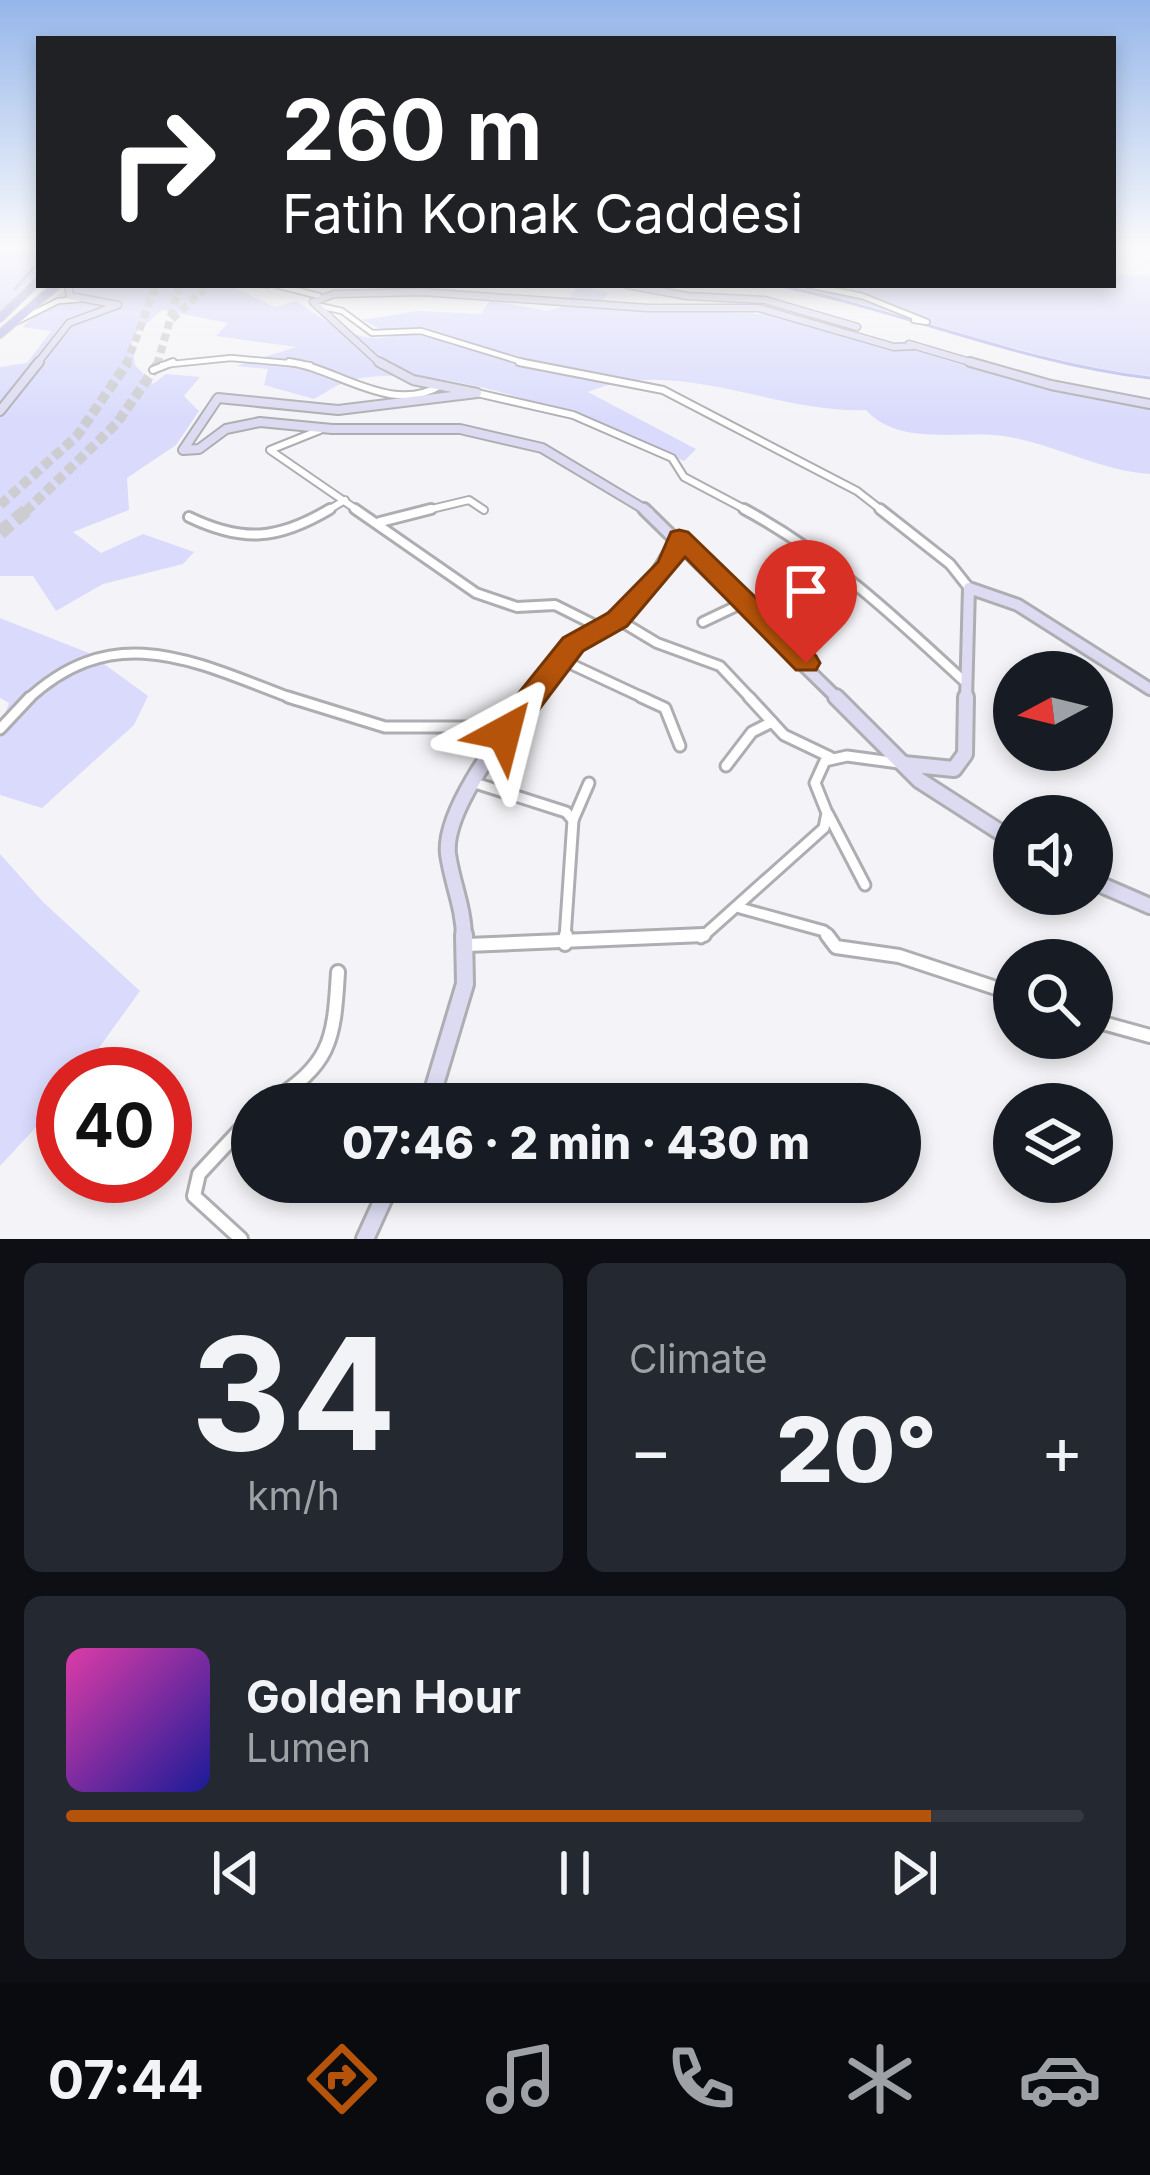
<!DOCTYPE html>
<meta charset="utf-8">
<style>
:root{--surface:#171b24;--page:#242831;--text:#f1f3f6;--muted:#9ea1a6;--line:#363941;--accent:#b45309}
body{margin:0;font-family:Inter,sans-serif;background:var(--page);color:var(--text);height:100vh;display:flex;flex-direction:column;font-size:45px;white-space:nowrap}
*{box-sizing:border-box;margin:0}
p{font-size:39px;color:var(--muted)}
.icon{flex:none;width:66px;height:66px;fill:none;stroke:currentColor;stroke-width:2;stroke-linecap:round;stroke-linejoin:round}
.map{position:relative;height:1239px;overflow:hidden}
.side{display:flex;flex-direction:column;gap:24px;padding:24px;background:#0d0f14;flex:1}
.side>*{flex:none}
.top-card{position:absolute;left:36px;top:36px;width:1080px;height:252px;border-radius:0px;box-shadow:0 6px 18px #0003;background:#202124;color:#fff;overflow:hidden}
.needle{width:78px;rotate:263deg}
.fabs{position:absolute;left:993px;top:651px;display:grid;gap:24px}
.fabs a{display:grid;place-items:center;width:120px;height:120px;border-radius:50%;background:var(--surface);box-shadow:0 6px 18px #0003;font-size:60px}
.speed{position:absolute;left:36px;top:1047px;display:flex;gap:24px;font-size:60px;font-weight:700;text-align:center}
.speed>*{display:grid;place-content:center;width:156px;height:156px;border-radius:50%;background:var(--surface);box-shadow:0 6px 18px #0003;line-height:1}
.speed .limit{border:18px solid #d22;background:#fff;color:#111}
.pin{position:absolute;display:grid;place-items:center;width:102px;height:102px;color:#fff;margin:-123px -51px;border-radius:50% 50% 50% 0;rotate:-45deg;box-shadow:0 0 12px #0007}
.pin .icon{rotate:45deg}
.me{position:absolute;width:132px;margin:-66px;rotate:38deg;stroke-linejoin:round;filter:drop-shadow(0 0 9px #0008)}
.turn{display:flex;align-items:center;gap:42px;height:252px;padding:0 48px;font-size:54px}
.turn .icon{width:156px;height:156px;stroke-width:2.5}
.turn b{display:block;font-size:84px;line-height:102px}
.big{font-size:90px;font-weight:800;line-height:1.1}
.side .tile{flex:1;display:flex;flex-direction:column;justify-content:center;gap:18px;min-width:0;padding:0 42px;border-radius:18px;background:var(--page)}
.side .dial{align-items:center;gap:0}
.dial b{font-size:156px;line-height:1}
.song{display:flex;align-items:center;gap:36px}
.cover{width:144px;height:144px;border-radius:18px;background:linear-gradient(135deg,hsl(320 70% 55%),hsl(240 70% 35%))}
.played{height:12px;border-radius:6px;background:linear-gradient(90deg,var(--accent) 85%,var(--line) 85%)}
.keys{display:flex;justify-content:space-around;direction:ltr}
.heat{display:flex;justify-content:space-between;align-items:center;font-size:66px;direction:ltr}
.side .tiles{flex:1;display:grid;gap:24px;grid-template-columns:1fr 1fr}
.tile:last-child{grid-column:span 2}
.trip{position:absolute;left:231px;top:1083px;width:690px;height:120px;border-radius:60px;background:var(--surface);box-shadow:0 6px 18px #0003;font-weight:800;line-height:120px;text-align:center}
.dock{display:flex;height:192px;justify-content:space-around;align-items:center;background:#090b0e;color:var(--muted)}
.dock .icon{width:84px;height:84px}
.dock .current{color:var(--accent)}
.dock b{font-size:54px;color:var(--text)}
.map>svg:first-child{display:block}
</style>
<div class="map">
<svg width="1150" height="1239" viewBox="0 0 1150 1239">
<rect width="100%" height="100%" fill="#f4f4f8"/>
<g fill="#dadbfc">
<polygon points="0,247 39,247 39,270 0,312"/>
<path d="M1113 274 1150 276V376C1024 361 907 310 784 285H1113Z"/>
<path d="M70 285H228L275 307 296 301C321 318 362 348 393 335L362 320 417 311 481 314 490 300 547 311 559 308 579 286 609 293 598 304 778 315 885 348 914 350 986 372 1150 409V474C1099 471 1053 443 1003 436 958 430 900 447 866 410 776 414 675 355 588 392L696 449 684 461C592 422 456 361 355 379 341 381 326 393 314 399L264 385 268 369 236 366 296 347 216 336 228 323 162 310 131 337 135 365 153 384 166 374 200 377 184 396 199 411 176 445 127 478 129 510 73 532 101 553 143 534 194 552 183 564 103 584 56 611 33 576H0V367L27 363 51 331 22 327Z"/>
<polygon points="0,618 89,653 148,696 134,725 42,808 0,795 0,729 9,703 0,698"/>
<polygon points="0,854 43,902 140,991 80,1074 63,1074 63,1098 0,1166"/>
</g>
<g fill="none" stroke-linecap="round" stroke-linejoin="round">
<g stroke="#b8b9ec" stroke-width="3">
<path d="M776 285C903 311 1022 363 1150 378"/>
<polyline points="15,289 39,261"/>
</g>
<g stroke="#cdcdd1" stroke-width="8" stroke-dasharray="8 4.5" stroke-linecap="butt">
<polyline points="172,319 209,285"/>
<polyline points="126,365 156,285"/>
<polyline points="157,365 180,285"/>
</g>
<g stroke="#cdcdd1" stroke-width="10" stroke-dasharray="10 4.5" stroke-linecap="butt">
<polyline points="0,505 77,436 128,362"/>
<polyline points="25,512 117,423 159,362"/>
</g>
<polyline stroke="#cdcdd1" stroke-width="14" stroke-dasharray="14 6" stroke-linecap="butt" points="0,533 28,509"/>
<defs>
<g id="street-far4">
<polyline points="276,285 319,296"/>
<polyline points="808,285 862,296 927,322 914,320"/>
<polyline points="320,306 342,311 372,333 421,331 532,365"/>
<polyline points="18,321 58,301 81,299"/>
<polyline points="162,365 231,358 310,365"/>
</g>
<g id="street-far3">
<path d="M289 362C337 368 392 416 441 385"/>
<polyline points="519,362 663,390 857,491 884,512"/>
<polyline points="153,370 173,362"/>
<polyline points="477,393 573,415 672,458 684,477 750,512"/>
<polyline points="320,430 270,450 360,512"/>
<polyline points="325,512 345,500"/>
<polyline points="419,512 469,500 484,510"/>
</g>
<g id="street-far2">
<polyline points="355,509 476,593 517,607 555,605 599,627"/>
<path d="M744 509C829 555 895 617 965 682"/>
<polyline points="880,509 950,564 969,588"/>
<path d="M189 517C243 543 278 540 330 509"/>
<polyline points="380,522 431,509"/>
<polyline points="617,619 657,643 720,666 752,700"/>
<polyline points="703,622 743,603"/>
<polyline points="560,659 648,700"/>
<path d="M27 700C116 617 197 663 296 700"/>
</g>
<g id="street-far1">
<polyline points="288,697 385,727 508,727"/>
<polyline points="641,697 665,708 680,746"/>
<polyline points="749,697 784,735 830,757"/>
<polyline points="0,729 30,697"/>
<polyline points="726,766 752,732 772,722"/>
<polyline points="472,782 566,812 573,820 565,938"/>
<polyline points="828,814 865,885"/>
<polyline points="573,820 589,783"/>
<polyline points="740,908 824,931 829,938"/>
<polyline points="701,938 824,828 827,813 815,783 825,761 847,756 899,763"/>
</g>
<g id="street">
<polyline points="827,935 836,947 899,956 1014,994"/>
<polyline points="565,944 566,935"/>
<polyline points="467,945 704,935"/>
<polyline points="1092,1020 1150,1036"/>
<path d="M268 1104C330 1064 334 1044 338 972"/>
<polyline points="241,1239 194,1196 199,1174 252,1117"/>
</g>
<g id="secondary-far4">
<polyline points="627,285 687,296 765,300 857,327"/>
<polyline points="909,344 980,365"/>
<polyline points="36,365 69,323 118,305 70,296 68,285"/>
<polyline points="382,365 313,302 334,294 422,292 648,308 759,308 894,347 914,346"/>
</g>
<g id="secondary-far3">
<polyline points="379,362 413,380 477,393 338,410 218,398 183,450 199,449 226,429 260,422 332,429 460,429 542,448 649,512"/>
<polyline points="970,362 1051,385 1150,404"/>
<polyline points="0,411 39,362"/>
</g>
<g id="secondary-far2">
<polyline points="644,509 839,700"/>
<polyline points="529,700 566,652 644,594 679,537"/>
<polyline points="966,700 969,588 1018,605 1150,689"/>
</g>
<g id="secondary-far1">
<polyline points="836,697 919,780 1014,841"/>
<polyline points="904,764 954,769 965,754 966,697"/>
<polyline points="1092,881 1150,906"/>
<path d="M464 938C464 908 452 883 448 854 443 810 505 732 531 697"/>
</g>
<g id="secondary">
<polyline points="429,1104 465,984 464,935"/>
<polyline points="365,1239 391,1182"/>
</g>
<g id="primary">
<polyline points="0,318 39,280"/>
<polyline points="0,334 57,285"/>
</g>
</defs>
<use href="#street-far4" stroke="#aeaeb2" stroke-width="8"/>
<use href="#street-far3" stroke="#aeaeb2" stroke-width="10"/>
<use href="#street-far2" stroke="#aeaeb2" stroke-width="14"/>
<use href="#street-far1" stroke="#aeaeb2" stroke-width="15"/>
<use href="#street" stroke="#aeaeb2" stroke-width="18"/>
<use href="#secondary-far4" stroke="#aeaeb2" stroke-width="9"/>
<use href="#secondary-far3" stroke="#aeaeb2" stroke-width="12"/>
<use href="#secondary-far2" stroke="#aeaeb2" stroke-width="16"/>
<use href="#secondary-far1" stroke="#aeaeb2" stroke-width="20"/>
<use href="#secondary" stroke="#aeaeb2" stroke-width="22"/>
<use href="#primary" stroke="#d2d2d2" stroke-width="10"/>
<use href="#street-far4" stroke="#fff" stroke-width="4.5"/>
<use href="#street-far3" stroke="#fff" stroke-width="6"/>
<use href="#street-far2" stroke="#fff" stroke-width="8"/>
<use href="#street-far1" stroke="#fff" stroke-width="9"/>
<use href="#street" stroke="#fff" stroke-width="12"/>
<use href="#secondary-far4" stroke="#dcdbf2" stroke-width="6"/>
<use href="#secondary-far3" stroke="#dcdbf2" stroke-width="8"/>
<use href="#secondary-far2" stroke="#dcdbf2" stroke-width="10"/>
<use href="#secondary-far1" stroke="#dcdbf2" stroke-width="14"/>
<use href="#secondary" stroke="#dcdbf2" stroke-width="16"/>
<use href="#primary" stroke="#b8b7e6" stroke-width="8"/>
</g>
<polygon fill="#d3a48d" points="235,285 269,285 270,289 235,287"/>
<linearGradient id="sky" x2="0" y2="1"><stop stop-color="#95b6ea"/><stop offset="0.59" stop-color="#fafafc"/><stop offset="1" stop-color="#fafafc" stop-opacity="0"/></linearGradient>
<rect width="1150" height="420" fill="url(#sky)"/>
<polygon fill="#b45309" stroke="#753606" stroke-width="3" points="679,530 688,532 816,656 820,663 816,670 796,670 685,557 627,626 583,651 515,741 493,741 489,733 493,725 563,638 608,613 658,562 671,532"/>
</svg>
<div class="fabs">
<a><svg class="needle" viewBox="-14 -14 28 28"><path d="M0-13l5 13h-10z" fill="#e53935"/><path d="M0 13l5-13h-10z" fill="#9ea1a6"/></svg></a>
<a><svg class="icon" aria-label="sound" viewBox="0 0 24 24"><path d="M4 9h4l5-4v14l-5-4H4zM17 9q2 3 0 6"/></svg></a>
<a><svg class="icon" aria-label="search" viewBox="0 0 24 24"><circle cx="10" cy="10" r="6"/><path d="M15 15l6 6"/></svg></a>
<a><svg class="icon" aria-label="layers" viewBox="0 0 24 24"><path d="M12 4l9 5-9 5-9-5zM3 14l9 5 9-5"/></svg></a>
</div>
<div class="speed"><div class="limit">40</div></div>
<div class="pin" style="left:806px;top:663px;background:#d93025"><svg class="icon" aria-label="arrive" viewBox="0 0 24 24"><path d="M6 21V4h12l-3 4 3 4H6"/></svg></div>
<svg class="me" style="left:504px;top:733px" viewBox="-20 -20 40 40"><path d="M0-17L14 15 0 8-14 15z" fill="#b45309" stroke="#fff" stroke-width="4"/></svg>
<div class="trip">07:46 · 2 min · 430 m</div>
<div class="top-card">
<div class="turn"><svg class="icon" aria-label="right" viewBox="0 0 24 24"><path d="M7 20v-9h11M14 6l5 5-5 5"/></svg><div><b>260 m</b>Fatih Konak Caddesi</div></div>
</div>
</div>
<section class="side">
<div class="tiles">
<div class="tile dial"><b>34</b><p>km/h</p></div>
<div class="tile"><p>Climate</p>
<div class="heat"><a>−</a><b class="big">20°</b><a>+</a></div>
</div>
<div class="tile">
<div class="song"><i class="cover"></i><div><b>Golden Hour</b><p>Lumen</p></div></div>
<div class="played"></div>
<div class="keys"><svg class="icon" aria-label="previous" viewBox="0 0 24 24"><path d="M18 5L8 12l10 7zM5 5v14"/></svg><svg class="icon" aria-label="pause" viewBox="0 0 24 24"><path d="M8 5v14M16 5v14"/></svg><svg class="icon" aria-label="next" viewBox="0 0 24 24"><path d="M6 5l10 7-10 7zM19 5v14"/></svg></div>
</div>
</div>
</section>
<nav class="dock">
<b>07:44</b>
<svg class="icon current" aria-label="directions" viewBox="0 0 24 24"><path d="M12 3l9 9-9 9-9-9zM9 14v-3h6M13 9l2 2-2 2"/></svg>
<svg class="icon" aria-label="music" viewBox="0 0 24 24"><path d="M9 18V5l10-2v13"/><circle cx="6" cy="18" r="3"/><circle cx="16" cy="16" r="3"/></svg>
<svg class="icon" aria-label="phone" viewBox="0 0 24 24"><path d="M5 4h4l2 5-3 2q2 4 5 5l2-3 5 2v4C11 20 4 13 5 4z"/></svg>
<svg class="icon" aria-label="climate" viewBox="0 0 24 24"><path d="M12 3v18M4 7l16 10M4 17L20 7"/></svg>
<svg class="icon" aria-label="car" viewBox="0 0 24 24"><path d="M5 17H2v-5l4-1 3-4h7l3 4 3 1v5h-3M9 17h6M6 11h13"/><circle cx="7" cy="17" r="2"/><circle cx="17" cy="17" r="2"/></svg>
</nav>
